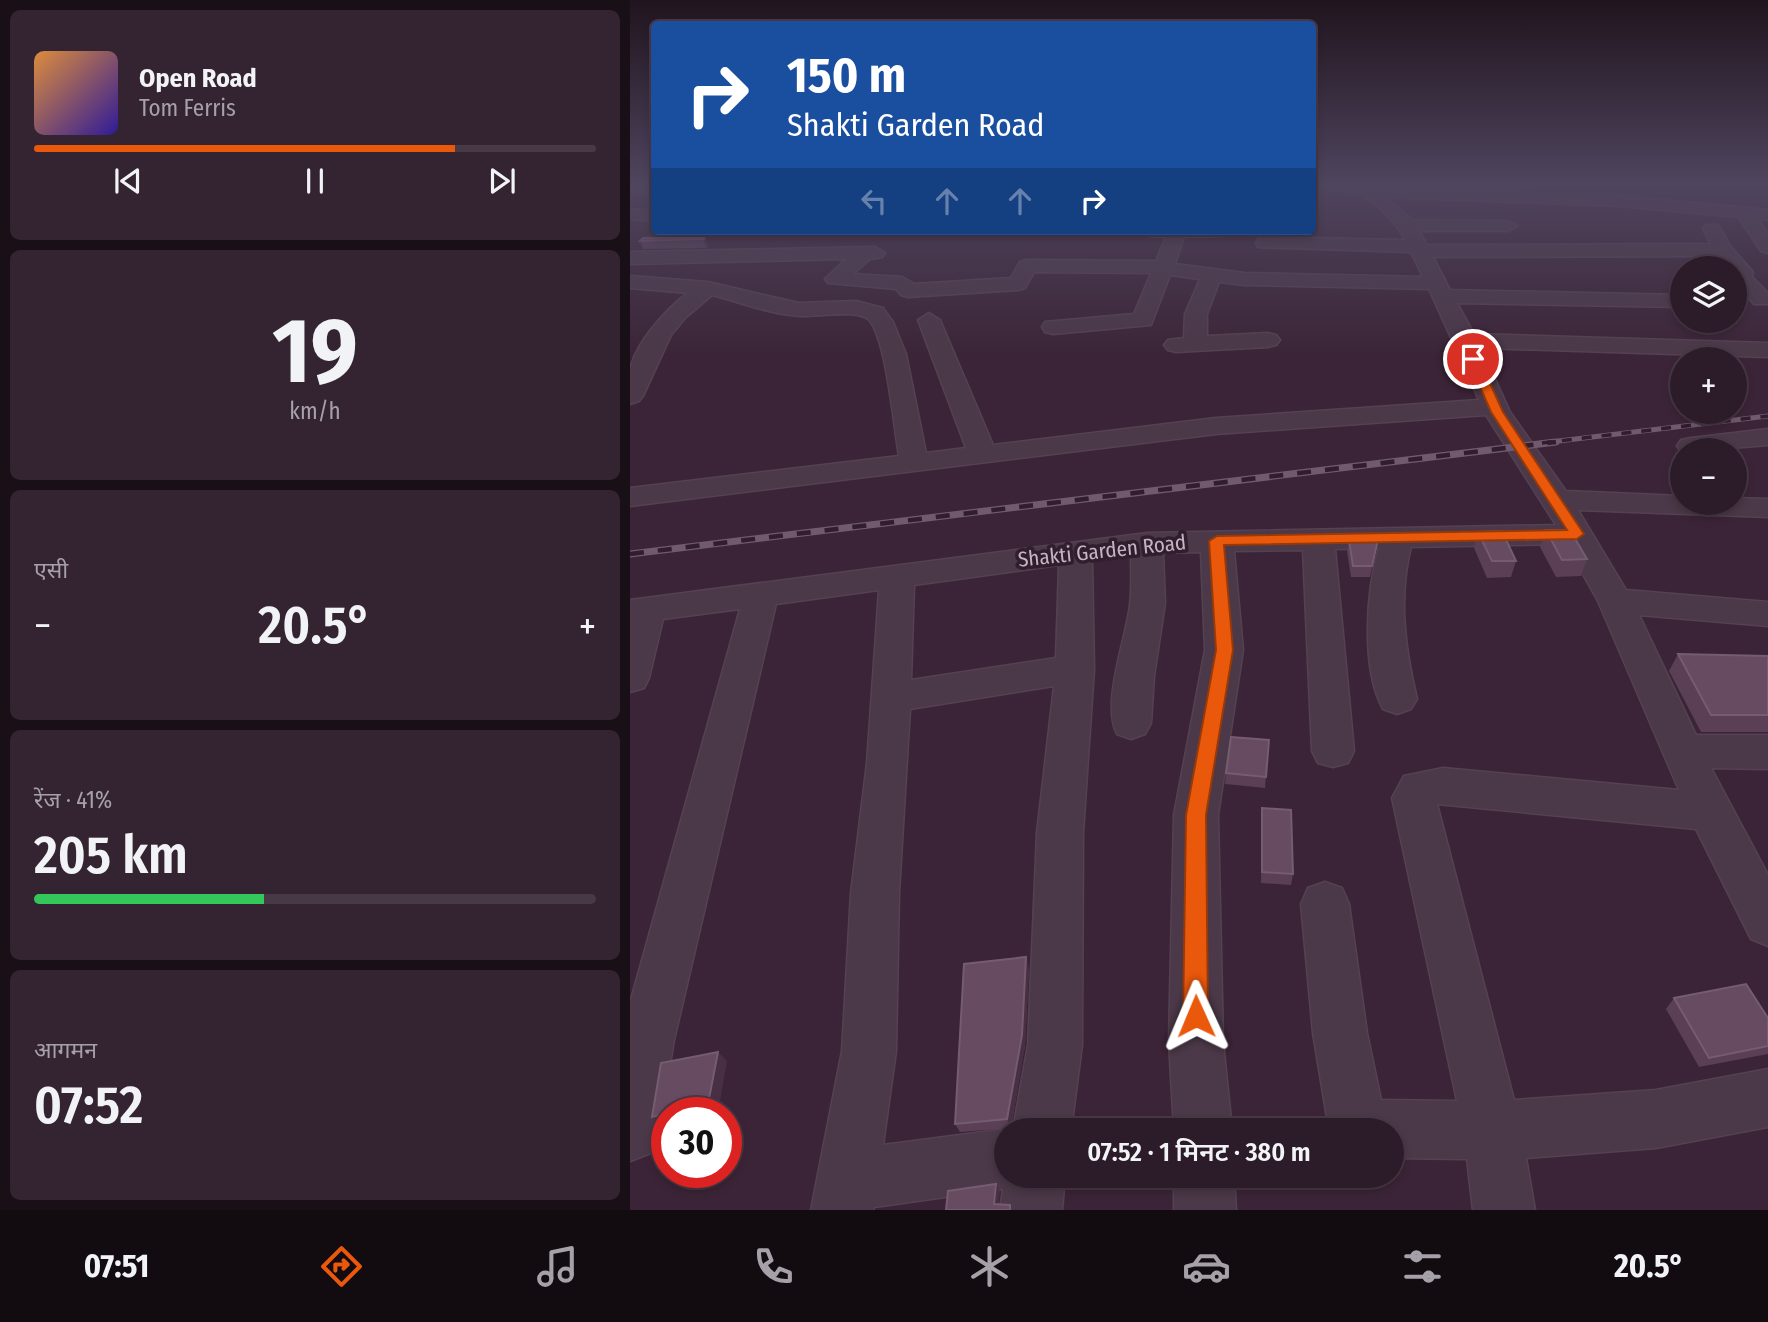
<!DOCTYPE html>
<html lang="hi">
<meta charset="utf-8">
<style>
:root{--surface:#2c1b29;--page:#342431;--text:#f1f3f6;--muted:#a6a1a8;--line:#483946;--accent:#ea580c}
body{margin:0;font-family:"Fira Sans Condensed","Noto Sans Devanagari",sans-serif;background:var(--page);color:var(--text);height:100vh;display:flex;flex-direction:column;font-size:26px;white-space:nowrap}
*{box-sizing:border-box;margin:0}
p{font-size:23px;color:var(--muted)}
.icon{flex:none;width:38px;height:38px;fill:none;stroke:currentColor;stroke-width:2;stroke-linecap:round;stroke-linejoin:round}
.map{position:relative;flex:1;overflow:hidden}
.panel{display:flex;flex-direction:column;gap:10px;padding:10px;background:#180f17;width:630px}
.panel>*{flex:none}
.guide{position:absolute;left:21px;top:21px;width:665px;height:214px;border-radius:7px;box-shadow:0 4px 10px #0003,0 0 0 2px var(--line);background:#1a4fa0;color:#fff;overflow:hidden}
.buttons{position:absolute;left:1040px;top:256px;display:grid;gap:14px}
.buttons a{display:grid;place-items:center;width:77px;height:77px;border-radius:50%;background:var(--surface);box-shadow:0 4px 10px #0003,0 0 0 2px var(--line);font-size:35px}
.speed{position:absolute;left:21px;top:1097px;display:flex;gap:14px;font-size:35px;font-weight:700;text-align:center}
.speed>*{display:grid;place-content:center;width:91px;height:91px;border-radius:50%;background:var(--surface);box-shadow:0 4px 10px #0003,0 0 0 2px var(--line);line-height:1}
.speed .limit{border:10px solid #d22;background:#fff;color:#111}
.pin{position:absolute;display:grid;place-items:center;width:60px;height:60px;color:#fff;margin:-30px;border:4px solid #fff;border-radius:50%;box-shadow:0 2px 7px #0007}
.me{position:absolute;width:77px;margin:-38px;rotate:359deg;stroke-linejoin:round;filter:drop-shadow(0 0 5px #0008)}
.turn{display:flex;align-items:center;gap:24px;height:147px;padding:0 21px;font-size:32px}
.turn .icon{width:91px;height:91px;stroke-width:2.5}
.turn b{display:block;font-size:49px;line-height:60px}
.lanes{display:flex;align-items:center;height:66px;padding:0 21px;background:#0003;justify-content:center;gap:35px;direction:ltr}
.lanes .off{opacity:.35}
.big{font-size:52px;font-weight:600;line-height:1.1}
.panel .tile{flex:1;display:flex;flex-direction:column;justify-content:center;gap:10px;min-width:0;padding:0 24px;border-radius:10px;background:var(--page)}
.panel .dial{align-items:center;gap:0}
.dial b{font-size:91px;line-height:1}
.song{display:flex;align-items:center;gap:21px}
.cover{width:84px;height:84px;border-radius:10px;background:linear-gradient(135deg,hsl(30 70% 55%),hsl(250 70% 35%))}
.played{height:7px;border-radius:4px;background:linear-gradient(90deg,var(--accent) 75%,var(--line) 75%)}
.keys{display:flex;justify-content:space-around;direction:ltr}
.heat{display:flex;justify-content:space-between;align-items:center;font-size:38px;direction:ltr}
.charge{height:10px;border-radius:5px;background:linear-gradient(90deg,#34c759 41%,var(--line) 0)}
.trip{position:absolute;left:364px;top:1118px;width:410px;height:70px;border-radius:35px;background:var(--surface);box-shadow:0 4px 10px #0003,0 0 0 2px var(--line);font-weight:600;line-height:70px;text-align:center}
.tab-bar{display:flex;height:112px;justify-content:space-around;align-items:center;background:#120b10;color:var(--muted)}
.tab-bar .icon{width:49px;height:49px}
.tab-bar .on{color:var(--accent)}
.tab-bar b{font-size:32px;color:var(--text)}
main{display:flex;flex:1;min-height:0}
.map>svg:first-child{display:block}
</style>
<main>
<section class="panel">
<div class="tile">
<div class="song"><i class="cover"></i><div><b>Open Road</b><p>Tom Ferris</p></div></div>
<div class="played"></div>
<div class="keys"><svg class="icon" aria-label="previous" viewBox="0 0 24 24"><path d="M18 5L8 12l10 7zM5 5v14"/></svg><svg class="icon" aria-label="pause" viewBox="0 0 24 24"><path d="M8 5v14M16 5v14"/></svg><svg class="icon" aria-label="next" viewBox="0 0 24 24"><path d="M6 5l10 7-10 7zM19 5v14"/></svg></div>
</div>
<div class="tile dial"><b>19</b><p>km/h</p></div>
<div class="tile"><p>एसी</p>
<div class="heat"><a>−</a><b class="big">20.5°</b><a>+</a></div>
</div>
<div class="tile"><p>रेंज · 41%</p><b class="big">205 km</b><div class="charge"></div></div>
<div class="tile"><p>आगमन</p><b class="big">07:52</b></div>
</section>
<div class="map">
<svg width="1138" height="1210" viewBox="0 0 1138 1210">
<rect width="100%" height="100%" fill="#3b2437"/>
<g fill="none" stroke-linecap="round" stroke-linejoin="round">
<defs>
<g id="minor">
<polygon points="0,185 24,185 24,194 0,192"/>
<path d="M695 185 990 196 1138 210V220L1127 219 1138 234V253L1131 251 1108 217 990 206 755 197 782 220 878 221 887 226 878 231H789L797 245 1081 244 1073 229 1076 225H1088L1101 247 1123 272 1122 277 1138 293V304H1124L1104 283V268H1098L1088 256 803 257 820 290 1052 295V307L827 303 844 334 1138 343V357L851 348 880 412 936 491 1052 496V502H1104V498L1138 499V517L948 510 996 590 1138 602V626L1009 615 1066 735H1138V769L1081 768 1138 875V946L1121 939 1066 829 807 804 884 1100 1026 1090 1138 1069V1127L1026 1148 896 1158 905 1210H843L837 1159 761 1158V1130H699L683 1033 671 904 678 888 695 882 712 888 719 904 737 1033 751 1100 827 1101 762 798 774 776 813 768 1049 790 968 601 936 544 781 547C768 598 775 649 787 699L781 709 767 714 753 709C731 669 736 591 749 548L705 549 724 751 718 763 703 767 688 763 682 751 673 550 604 551 613 650 588 815 593 1042 602 1130H544L539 1042 544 815 575 650 571 552 533 553 535 603 524 676 521 723 515 734 501 739 487 734C471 704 496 639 500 605 502 589 501 571 501 555L462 560 464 669 453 833 452 1045 441 1130H383L398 1045 407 833 424 686 280 709 269 893 266 1051 253 1145 376 1129 379 1130H376V1176H435L432 1210H370L373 1189 244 1207 243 1210H181L212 1051 221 893 237 763 249 590 146 604 44 1040 29 1132 21 1153 0 1161V1003L110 609 33 619 19 678 14 688 0 692V600L517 533 926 525 856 415 586 434 0 506V488L269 456C264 428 256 338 239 320 229 309 186 317 171 316 142 315 110 302 82 295L56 317 41 335 13 396 9 401 0 404C0 393 0 381 0 371 4 344 37 308 58 293L0 288V276L78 282 169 303 226 301 253 308 263 322 276 354 296 453 336 448 288 320 299 313 310 320 363 445 586 418 849 400 799 289 615 285 589 282 577 314V336L638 333 646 335 650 340 646 345 638 347 546 352 538 350 534 345 538 340 554 338 555 314 570 279 540 275 521 325 423 334 415 332 412 327 415 322 504 314 521 273 404 272 395 288 388 290 278 297 271 295 266 289 198 283 195 279 216 259 0 264V252L245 247 255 253 252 257 240 259 223 274 272 277 284 284 381 278 390 262 397 260 526 261 536 237 519 236 510 231H596L594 236 554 237 545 264 615 273 793 277 781 252 628 247 626 243 628 239 635 237 775 240C769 227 742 196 727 193 716 191 703 193 695 185ZM429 565 426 658 281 680 284 585Z"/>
<polygon points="0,209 24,211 24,221 0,219"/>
<polygon points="1138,429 1138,445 1052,452 1047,446 1051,440 1061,438"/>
<polygon points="544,1176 604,1176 606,1210 544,1210"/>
</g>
</defs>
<use href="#minor" stroke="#544151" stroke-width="3"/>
<use href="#minor" fill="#4b3848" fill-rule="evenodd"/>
<defs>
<polyline id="rail-far1" points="912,443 1138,416"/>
<polyline id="rail" points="0,554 926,442"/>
</defs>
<use href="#rail-far1" stroke="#725a6e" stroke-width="5"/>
<use href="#rail" stroke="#725a6e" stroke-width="7"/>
<use href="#rail-far1" stroke="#301d2d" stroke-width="3.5" stroke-dasharray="10" stroke-linecap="butt"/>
<use href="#rail" stroke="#301d2d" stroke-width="4.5" stroke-dasharray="14" stroke-linecap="butt"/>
</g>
<g fill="#5a3f55">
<polygon points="75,238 78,246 76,248 13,249 10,241"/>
<polygon points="916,530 957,559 951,576 926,577 910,547"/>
<polygon points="848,532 886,561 881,577 857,578 844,548"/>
<polygon points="748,539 740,577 721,577 717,551 719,540"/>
<polygon points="1048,654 1138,656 1138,732 1071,732 1039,671"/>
<polygon points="639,740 635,788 595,784 596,773"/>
<polygon points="632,808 663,874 661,885 631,883"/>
<polygon points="399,968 395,1045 381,1128 330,1132 325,1124"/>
<polygon points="1044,998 1138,1018 1138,1054 1069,1067 1036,1009"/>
</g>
<g fill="#492f44">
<polygon points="75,238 78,246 76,248 73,239"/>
<polygon points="396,957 399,968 395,1045 381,1128 377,1119"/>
<polygon points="88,1052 97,1061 88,1113 38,1113"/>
<polygon points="37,1113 37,1125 33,1125 22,1117"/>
<polygon points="366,1184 370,1192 368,1210 364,1204"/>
</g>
<g fill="#664b61" stroke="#755c70" stroke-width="2">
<polygon points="13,238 75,238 73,239 10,241"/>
<polygon points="916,530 940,530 957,559 932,560"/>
<polygon points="872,531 886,561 862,561 848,532"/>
<polygon points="748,539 742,566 723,566 719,540"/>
<polygon points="1048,654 1138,656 1138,715 1081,715"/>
<polygon points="601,737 639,740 636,777 596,773"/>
<polygon points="632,808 661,810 663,874 632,872"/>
<polygon points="396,957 392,1035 377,1119 325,1124 334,964"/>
<polygon points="1116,984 1138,1018 1138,1046 1079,1058 1044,998"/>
<polygon points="88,1052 78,1104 22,1117 31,1063"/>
<polygon points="366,1184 364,1204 380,1205 380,1210 316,1210 318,1191"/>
</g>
<linearGradient id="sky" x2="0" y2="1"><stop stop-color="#20141e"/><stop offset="0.52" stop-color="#4f455e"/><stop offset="1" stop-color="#4f455e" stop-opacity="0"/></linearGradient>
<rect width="1138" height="355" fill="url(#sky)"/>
<polygon fill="#ea580c" stroke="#983908" stroke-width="2" points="843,355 849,359 873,412 954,534 947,539 594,545 603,650 576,815 578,1016 574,1025 566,1028 557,1025 553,1016 556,815 586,650 579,541 587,536 937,530 861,412 838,359"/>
<g text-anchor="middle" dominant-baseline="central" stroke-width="7" stroke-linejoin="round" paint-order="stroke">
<g font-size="21" fill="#c7b3c3" stroke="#301d2d">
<text transform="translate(472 551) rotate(-6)">Shakti Garden Road</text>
</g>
</g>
</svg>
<div class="buttons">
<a><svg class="icon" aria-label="layers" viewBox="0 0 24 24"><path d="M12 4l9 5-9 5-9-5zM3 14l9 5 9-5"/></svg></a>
<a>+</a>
<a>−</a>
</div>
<div class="speed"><div class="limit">30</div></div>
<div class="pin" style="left:843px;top:359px;background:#d93025"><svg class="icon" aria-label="arrive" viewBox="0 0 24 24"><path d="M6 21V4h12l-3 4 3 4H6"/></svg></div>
<svg class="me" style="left:566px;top:1016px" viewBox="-20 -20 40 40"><path d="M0-17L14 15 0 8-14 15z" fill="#ea580c" stroke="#fff" stroke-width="4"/></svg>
<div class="trip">07:52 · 1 मिनट · 380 m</div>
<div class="guide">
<div class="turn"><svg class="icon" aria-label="right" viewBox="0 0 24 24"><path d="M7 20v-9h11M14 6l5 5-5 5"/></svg><div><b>150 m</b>Shakti Garden Road</div></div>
<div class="lanes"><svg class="icon off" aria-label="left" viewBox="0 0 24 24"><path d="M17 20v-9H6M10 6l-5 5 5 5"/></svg><svg class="icon off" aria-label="ahead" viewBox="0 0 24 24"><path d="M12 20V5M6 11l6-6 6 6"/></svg><svg class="icon off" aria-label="ahead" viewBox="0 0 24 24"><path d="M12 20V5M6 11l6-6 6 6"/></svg><svg class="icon" aria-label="right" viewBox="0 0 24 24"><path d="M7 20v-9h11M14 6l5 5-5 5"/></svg></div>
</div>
</div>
</main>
<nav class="tab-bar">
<b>07:51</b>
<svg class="icon on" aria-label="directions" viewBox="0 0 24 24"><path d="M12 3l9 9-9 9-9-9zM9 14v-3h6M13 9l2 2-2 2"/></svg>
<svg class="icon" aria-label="music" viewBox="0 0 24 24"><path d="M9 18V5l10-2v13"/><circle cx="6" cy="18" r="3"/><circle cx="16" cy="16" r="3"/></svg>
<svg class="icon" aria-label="phone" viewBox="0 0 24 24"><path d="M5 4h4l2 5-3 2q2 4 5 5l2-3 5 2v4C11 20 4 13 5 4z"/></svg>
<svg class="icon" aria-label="climate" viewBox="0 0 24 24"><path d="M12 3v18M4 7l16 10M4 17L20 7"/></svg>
<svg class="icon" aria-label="car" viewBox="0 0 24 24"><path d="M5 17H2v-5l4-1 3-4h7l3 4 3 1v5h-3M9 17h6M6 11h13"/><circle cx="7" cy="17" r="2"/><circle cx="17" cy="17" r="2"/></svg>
<svg class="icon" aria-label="filters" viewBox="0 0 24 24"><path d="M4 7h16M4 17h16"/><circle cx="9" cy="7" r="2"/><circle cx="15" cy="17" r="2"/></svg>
<b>20.5°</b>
</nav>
